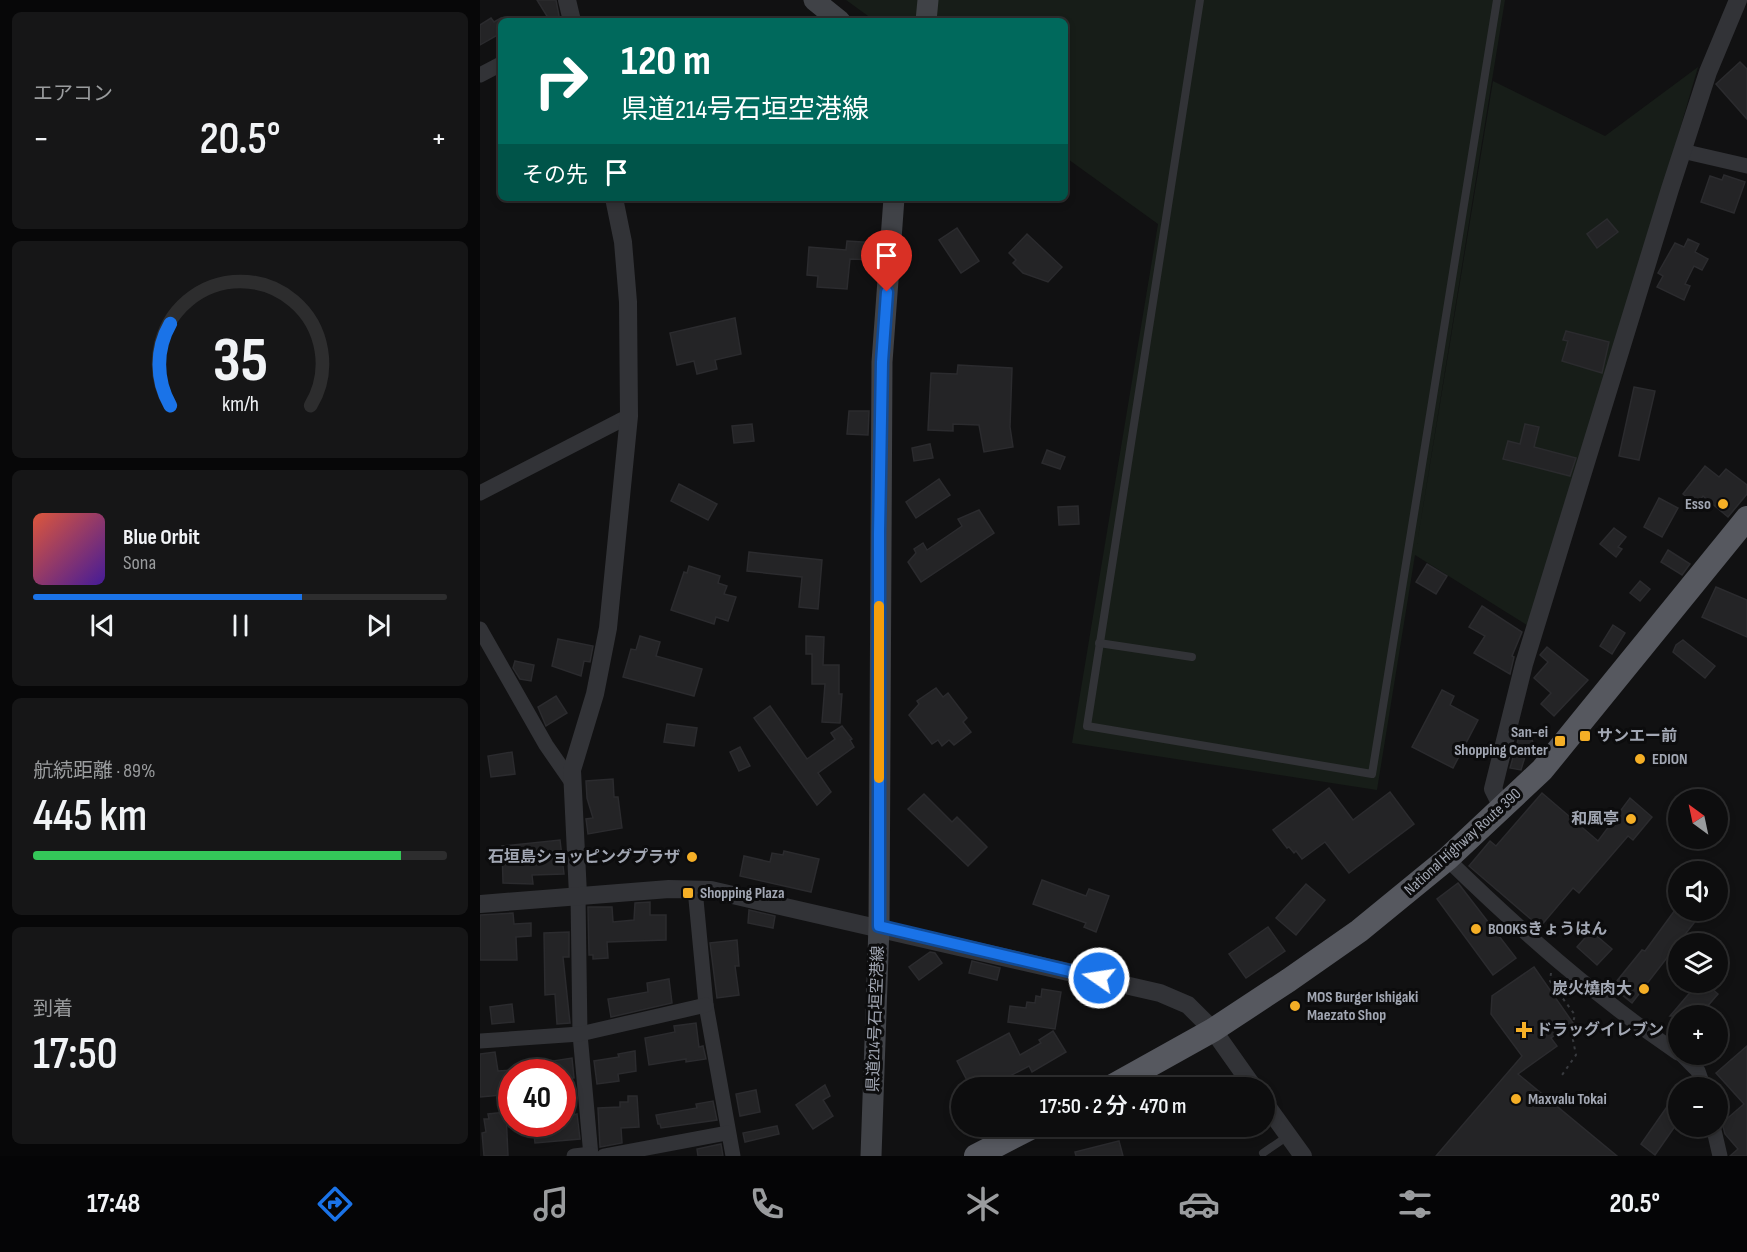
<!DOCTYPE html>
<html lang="ja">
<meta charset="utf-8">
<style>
:root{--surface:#0d0d0e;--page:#161617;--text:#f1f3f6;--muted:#9a9c9e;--line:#2d2d2e;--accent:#1a73e8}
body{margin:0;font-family:"Sofia Sans Condensed","Noto Sans JP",sans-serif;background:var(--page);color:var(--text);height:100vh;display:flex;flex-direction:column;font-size:22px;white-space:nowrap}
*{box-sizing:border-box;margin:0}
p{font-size:20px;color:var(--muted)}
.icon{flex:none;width:33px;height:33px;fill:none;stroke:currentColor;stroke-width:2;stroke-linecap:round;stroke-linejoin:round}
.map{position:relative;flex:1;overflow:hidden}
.drawer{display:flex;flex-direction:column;gap:12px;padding:12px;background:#070708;width:480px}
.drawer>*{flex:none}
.hud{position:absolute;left:18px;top:18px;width:570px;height:183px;border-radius:9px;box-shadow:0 3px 9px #0003,0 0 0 2px var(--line);background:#00695c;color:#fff;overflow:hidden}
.needle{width:39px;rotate:327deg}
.controls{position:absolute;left:1188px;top:789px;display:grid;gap:12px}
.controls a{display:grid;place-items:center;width:60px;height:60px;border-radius:50%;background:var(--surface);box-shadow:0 3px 9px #0003,0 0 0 2px var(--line);font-size:30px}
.speed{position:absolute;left:18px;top:1059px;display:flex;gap:12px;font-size:30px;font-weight:700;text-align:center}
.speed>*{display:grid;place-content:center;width:78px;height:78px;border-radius:50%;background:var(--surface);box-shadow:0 3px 9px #0003,0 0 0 2px var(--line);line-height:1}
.speed .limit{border:9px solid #d22;background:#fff;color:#111}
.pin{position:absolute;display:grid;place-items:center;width:51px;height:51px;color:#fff;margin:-62px -26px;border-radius:50% 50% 50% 0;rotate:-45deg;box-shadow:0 0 6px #0007}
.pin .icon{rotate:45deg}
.me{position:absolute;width:66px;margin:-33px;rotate:283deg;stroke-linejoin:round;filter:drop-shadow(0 0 4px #0008)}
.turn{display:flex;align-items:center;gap:21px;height:126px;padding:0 24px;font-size:27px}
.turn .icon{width:78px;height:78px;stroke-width:2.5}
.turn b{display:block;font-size:42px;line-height:51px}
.then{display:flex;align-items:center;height:57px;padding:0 24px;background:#0003;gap:12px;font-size:22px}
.big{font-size:45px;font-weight:600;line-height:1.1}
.drawer .card{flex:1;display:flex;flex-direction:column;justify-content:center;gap:9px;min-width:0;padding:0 21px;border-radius:9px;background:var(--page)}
.drawer .dial{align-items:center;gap:0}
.dial svg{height:156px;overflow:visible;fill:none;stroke:var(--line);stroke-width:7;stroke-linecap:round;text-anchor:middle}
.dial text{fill:var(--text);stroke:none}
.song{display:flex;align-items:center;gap:18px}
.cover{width:72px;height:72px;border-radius:9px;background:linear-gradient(135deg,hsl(10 70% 55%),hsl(260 70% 35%))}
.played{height:6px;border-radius:3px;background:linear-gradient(90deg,var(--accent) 65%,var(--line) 65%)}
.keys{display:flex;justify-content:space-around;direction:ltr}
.heat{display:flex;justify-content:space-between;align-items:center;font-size:33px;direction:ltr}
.charge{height:9px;border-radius:4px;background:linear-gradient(90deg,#34c759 89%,var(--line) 0)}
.trip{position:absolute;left:471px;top:1077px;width:324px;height:60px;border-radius:30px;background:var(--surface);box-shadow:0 3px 9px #0003,0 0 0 2px var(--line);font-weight:600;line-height:60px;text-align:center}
.tab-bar{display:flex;height:96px;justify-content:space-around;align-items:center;background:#050506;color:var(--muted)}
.tab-bar .icon{width:42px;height:42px}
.tab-bar .on{color:var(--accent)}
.tab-bar b{font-size:27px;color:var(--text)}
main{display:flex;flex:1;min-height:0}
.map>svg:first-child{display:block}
</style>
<main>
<section class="drawer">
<div class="card"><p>エアコン</p>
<div class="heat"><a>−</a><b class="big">20.5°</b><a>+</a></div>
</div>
<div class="card dial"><svg viewBox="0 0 100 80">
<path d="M14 69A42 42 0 1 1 86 69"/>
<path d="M14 69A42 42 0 0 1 14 27" stroke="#1a73e8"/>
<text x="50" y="56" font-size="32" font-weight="700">35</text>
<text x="50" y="72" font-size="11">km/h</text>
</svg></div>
<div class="card">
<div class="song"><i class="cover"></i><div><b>Blue Orbit</b><p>Sona</p></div></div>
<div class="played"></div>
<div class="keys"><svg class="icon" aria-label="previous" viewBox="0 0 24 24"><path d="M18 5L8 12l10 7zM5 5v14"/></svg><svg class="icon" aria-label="pause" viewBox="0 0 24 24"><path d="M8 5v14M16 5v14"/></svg><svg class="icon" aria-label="next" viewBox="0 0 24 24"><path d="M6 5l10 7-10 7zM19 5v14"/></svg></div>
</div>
<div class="card"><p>航続距離 · 89%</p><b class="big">445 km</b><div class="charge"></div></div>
<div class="card"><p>到着</p><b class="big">17:50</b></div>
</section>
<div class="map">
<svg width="1267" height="1156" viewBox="0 0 1267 1156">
<rect width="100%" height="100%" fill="#111112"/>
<polygon fill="#171d18" points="366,0 1025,0 937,544 1013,81 1125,136 1218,67 1137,347 1050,627 935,555 897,790 592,743 678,224 585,157 585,21 395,21"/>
<g fill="#242426" stroke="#2b2b2e" stroke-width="1.5">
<polygon points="57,0 76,0 80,21 70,21"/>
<polygon points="11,18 14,22 21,18 21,33 0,45 0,25"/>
<polygon points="1260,62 1267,69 1267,119 1236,84"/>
<polygon points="1244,175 1265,182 1254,213 1221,202 1230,176 1242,180"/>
<polygon points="1127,219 1138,232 1117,248 1107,234"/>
<polygon points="477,228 499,261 481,273 459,240"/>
<polygon points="547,234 582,267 568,282 543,273 533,263 536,260 529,253"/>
<polygon points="1208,239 1219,244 1215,252 1228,259 1222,270 1214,266 1205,284 1210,286 1204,300 1177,287 1183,276 1178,273 1195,243 1204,247"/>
<polygon points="367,241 398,243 397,260 370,259 367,289 337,287 338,276 327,275 329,247 366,250"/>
<polygon points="255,318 261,354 235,360 237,369 217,374 214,361 197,365 190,333"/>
<polygon points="1086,331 1129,342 1122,373 1082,361 1088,341 1083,340"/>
<polygon points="478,365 532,368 530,427 533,447 504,452 499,425 473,424 473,431 448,430 451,373 477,374"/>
<polygon points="1154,387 1175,391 1159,460 1139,456"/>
<polygon points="369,411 389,411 388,435 367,434"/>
<polygon points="272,424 274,441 254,443 252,426"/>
<polygon points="1045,424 1059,427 1054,447 1096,458 1090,476 1023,459 1028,441 1040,444"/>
<polygon points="450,444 453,458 434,461 432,448"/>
<polygon points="567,450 585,457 580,469 562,463"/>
<polygon points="1225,466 1239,477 1246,469 1267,485 1267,494 1248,517 1223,496 1216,505 1203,494"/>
<polygon points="459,479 470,495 436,518 426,502"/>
<polygon points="199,484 237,504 228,520 191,501"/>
<polygon points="1179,498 1198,508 1182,537 1164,527"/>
<polygon points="598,506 599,524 579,525 578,507"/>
<polygon points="499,510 514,533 441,582 428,562 436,553 434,549 443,543 447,550 482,526 478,519"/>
<polygon points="1134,528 1146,537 1138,547 1142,549 1136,557 1120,544"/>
<polygon points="1188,550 1210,564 1202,575 1181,562"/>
<polygon points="269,552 342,560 338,609 319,607 322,577 267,571"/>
<polygon points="947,564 967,576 956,594 936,582"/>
<polygon points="209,566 240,576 238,583 247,586 244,594 256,597 248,621 236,617 234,624 191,610 204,572 207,573"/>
<polygon points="1160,581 1170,589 1160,601 1150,593"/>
<polygon points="1236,587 1267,600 1267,637 1222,617"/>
<polygon points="1002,606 1042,632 1032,656 1034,657 1030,674 994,653 1005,636 989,627"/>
<polygon points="1133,625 1145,633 1132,654 1120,646"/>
<polygon points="160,636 180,642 176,656 222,669 214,696 143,677 151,649 156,650"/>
<polygon points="326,636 344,637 343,665 359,665 359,694 362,694 360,723 342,722 345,684 332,684 332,654 326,654"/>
<polygon points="78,639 113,646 110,662 104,661 101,676 72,666"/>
<polygon points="1203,640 1235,666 1225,678 1193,652 1196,645"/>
<polygon points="1067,647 1108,680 1074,716 1061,704 1071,693 1054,678 1068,662 1060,655"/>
<polygon points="35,661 54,665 51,681 40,679 33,668"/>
<polygon points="456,688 463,697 468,693 487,718 483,722 491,732 474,745 469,740 462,746 458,740 452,744 429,715 439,704 437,701"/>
<polygon points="962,690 974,696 970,705 998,720 973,768 932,747"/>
<polygon points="76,696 87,713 66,726 58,707"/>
<polygon points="290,706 327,759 355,739 351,733 362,726 372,739 370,740 374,747 338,773 351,792 337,805 274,718"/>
<polygon points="187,724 217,728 214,746 184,742"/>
<polygon points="1040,733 1051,736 1053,743 1047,750 1041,770 1030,768"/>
<polygon points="260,747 270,766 259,771 250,752"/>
<polygon points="32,752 35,774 11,777 8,756"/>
<polygon points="133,779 134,797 138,797 142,828 108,834 106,819 113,818 107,798 106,781"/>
<polygon points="849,788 873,820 910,792 934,824 869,873 845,842 822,859 816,851 814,853 809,847 807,848 793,830"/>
<polygon points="1062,793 1118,841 1150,798 1172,817 1153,840 1148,836 1099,893 1093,888 1060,927 989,866 1010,841 1016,846"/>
<polygon points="444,794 472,822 477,817 507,847 488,866 428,809"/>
<polygon points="80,840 84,874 52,875 53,884 23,883 22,846"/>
<polygon points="304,851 339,859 331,892 260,876 264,856 290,862 292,853 303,855"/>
<polygon points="562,880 606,896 609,889 629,896 616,932 604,927 606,923 553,904"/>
<polygon points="978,883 1036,958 1013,975 957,899"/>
<polygon points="826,884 845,900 816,935 796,918"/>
<polygon points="170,902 170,915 186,915 186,940 127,942 128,958 113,959 113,955 109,955 108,907 132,907 133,922 154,920 155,903"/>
<polygon points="269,910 295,916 293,928 268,923"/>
<polygon points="1195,910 1224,910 1152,1003 1132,987 1162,950 1165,951"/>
<polygon points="33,913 34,924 51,923 51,936 36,937 37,960 0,960 0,915"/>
<polygon points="788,927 805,951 766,978 749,954"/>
<polygon points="1111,931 1132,949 1117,965 1097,947"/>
<polygon points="89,932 89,957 83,957 90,1023 77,1024 75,994 65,995 64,933"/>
<polygon points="257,940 259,966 255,966 259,995 237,998 230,943"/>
<polygon points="450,952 455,953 462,963 439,980 429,967"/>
<polygon points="492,961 520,968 517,980 489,973"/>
<polygon points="1054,967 1093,1023 1071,1038 1077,1046 1038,1074 1137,1156 956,1156 1042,1056 1011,1014 1012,996"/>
<polygon points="189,979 192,1003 131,1017 128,999 168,992 167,983"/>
<polygon points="1219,982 1224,982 1238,994 1219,1016 1190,1016"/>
<polygon points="562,989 581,992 575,1029 528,1022 530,1006 546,1008 547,1002 555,1003 556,996 561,997"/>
<polygon points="32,1004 34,1022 12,1024 10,1007"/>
<polygon points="216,1023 219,1047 223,1046 226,1059 206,1062 206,1059 169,1065 165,1038 195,1032 194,1026"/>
<polygon points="573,1031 586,1052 552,1072 549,1066 507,1088 491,1088 477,1061 529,1033 540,1055 561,1043 559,1040"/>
<polygon points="1267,1046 1267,1156 1250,1156 1258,1149 1245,1134 1242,1123 1264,1104 1236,1073"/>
<polygon points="155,1051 156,1071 138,1074 139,1081 117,1084 114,1061 139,1057 138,1054"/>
<polygon points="15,1052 18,1071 32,1070 32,1088 20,1089 21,1095 0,1097 0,1054"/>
<polygon points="92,1058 94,1078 82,1080 82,1072 68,1072 66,1062"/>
<polygon points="345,1085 350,1096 343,1100 353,1116 333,1129 316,1105"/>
<polygon points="276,1090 280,1112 260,1116 256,1094"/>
<polygon points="1198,1091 1198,1122 1175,1155 1161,1144"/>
<polygon points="148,1096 157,1096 159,1127 141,1128 142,1143 120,1147 118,1108 140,1107 140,1102 148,1102"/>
<polygon points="233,1101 237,1120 181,1128 180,1124 178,1124 176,1115 217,1108 216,1104"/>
<polygon points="26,1112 28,1156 4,1156 2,1133 6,1132 4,1119 9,1119 8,1114"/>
<polygon points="97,1114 100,1139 55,1143 53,1126 82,1124 82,1118"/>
<polygon points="297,1126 299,1134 265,1142 263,1133"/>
<polygon points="639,1141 643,1156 596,1156 595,1152"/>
<polygon points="241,1144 243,1156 218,1156 217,1149"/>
</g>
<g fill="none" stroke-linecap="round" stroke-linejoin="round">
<polyline stroke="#383a3e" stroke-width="2" stroke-dasharray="3 4.5" stroke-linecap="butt" points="1071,973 1070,981 1095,1015 1091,1030 1096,1055 1082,1075"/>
<g stroke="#323337" stroke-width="8">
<polyline points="720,0 607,726 892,774 1017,0"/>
<polyline points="619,643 712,657"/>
<polyline points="783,1153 808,1136"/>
</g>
<g stroke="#323337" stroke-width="15">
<polyline points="0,75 21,64"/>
<polyline points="1202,151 1267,166"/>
<polyline points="0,493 149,416"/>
<polyline points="0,629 66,745 93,784"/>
<path d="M967 859C1040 930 1114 996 1198 1053"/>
<polyline points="215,889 226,1005 253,1156"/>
<polyline points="98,895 100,1034 111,1156"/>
<polyline points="0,1041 100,1034 226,1005"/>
<polyline points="1201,1054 1218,1071 1224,1088"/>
<polyline points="1233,1126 1240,1156"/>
<polyline points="94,1156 111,1154"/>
<polyline points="124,1156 247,1133"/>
</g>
<g stroke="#323337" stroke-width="18">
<polyline points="87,0 92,21"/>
<polyline points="1023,809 1013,789 1044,664 1190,189 1228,72 1258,0"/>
<polyline points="98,895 92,770 115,694 128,628 149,416 148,302 143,242 134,198"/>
<polyline points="0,904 189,889 231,890 680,993 708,1005 733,1030 774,1088"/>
<polyline points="784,1102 823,1156"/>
</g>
<g stroke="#404247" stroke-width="21">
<polyline points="334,0 360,21"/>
<polyline points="446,21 448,0"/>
<polyline points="391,1156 399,926 402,362 414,198"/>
</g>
<g stroke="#56585f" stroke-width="24">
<polyline points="629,1088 733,1030 809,980 879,931 967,859 1062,770 1267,518"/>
<polyline points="496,1156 554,1126"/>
</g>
</g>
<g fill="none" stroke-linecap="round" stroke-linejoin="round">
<defs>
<polyline id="route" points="407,292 402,362 399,533 399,926 619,978"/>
</defs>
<use href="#route" stroke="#114b97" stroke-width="15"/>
<use href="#route" stroke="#1a73e8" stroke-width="10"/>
<polyline stroke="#f59e0b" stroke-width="10" points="399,606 399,778"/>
</g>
<g fill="#f5af26" stroke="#0c0c0d" stroke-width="2">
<circle cx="1243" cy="504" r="6"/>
<rect x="1099" y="730" width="12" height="12" rx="3"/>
<rect x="1074" y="735" width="12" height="12" rx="3"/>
<circle cx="1160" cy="759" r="6"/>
<circle cx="1151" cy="819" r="6"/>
<circle cx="212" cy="857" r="6"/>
<rect x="202" y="887" width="12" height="12" rx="3"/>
<circle cx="996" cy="929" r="6"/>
<circle cx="1164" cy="989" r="6"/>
<circle cx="815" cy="1006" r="6"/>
<path d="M1041 1021h6v6h6v6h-6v6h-6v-6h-6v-6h6z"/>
<circle cx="1036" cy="1099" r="6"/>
</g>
<g text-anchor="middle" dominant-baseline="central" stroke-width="6" stroke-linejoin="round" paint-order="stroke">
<g font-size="16" font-weight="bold" fill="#a2a7b3" stroke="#0c0c0d" text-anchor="start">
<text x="1231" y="504" text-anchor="end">Esso</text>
<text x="1068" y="732" text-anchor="end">San-ei<tspan x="1068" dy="18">Shopping Center</tspan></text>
<text x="1117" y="736">サンエー前</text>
<text x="1172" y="759">EDION</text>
<text x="1139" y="819" text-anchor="end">和風亭</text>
<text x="200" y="857" text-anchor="end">石垣島ショッピングプラザ</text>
<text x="220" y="893">Shopping Plaza</text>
<text x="1008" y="929">BOOKSきょうはん</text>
<text x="1152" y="989" text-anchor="end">炭火燒肉大</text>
<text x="827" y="997">MOS Burger Ishigaki<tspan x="827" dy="18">Maezato Shop</tspan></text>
<text x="1056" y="1030">ドラッグイレブン</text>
<text x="1048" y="1099">Maxvalu Tokai</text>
</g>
<g font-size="16" fill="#a2a7b3" stroke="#0c0c0d">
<text transform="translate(983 842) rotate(-42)">National Highway Route 390</text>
<text transform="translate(396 1019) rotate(-88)">県道214号石垣空港線</text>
</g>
</g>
</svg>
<div class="controls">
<a><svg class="needle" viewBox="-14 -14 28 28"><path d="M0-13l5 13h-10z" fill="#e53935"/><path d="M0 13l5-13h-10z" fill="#9a9c9e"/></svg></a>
<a><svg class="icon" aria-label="sound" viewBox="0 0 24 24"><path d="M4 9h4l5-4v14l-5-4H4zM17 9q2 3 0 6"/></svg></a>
<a><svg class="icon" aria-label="layers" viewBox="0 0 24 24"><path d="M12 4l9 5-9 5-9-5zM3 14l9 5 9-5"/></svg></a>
<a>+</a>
<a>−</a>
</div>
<div class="speed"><div class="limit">40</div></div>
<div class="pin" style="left:407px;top:292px;background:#d93025"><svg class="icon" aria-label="arrive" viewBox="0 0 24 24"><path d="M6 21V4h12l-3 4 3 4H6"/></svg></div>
<svg class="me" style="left:619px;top:978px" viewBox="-20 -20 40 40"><circle r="17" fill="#1a73e8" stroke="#fff" stroke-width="3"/><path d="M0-11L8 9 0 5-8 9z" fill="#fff"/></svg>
<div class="trip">17:50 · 2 分 · 470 m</div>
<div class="hud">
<div class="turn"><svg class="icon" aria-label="right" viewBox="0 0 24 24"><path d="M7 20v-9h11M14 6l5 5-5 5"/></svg><div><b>120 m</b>県道214号石垣空港線</div></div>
<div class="then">その先<svg class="icon" aria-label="arrive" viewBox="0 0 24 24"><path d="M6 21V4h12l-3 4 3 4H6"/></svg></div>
</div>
</div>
</main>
<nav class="tab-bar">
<b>17:48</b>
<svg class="icon on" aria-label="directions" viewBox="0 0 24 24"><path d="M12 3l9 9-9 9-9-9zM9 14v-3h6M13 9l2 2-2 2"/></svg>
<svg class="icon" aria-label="music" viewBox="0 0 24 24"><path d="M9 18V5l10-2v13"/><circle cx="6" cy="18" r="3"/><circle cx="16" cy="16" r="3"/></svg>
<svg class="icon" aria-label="phone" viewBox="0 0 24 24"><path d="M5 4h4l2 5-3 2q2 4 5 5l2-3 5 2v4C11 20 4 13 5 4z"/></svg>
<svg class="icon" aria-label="climate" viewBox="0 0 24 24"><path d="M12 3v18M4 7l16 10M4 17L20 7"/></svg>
<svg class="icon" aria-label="car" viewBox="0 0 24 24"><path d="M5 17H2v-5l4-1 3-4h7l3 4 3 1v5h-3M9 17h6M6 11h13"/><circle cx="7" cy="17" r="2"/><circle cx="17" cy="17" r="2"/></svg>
<svg class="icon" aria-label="filters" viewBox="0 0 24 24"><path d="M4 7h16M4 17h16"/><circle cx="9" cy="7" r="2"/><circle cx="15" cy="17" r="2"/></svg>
<b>20.5°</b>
</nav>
